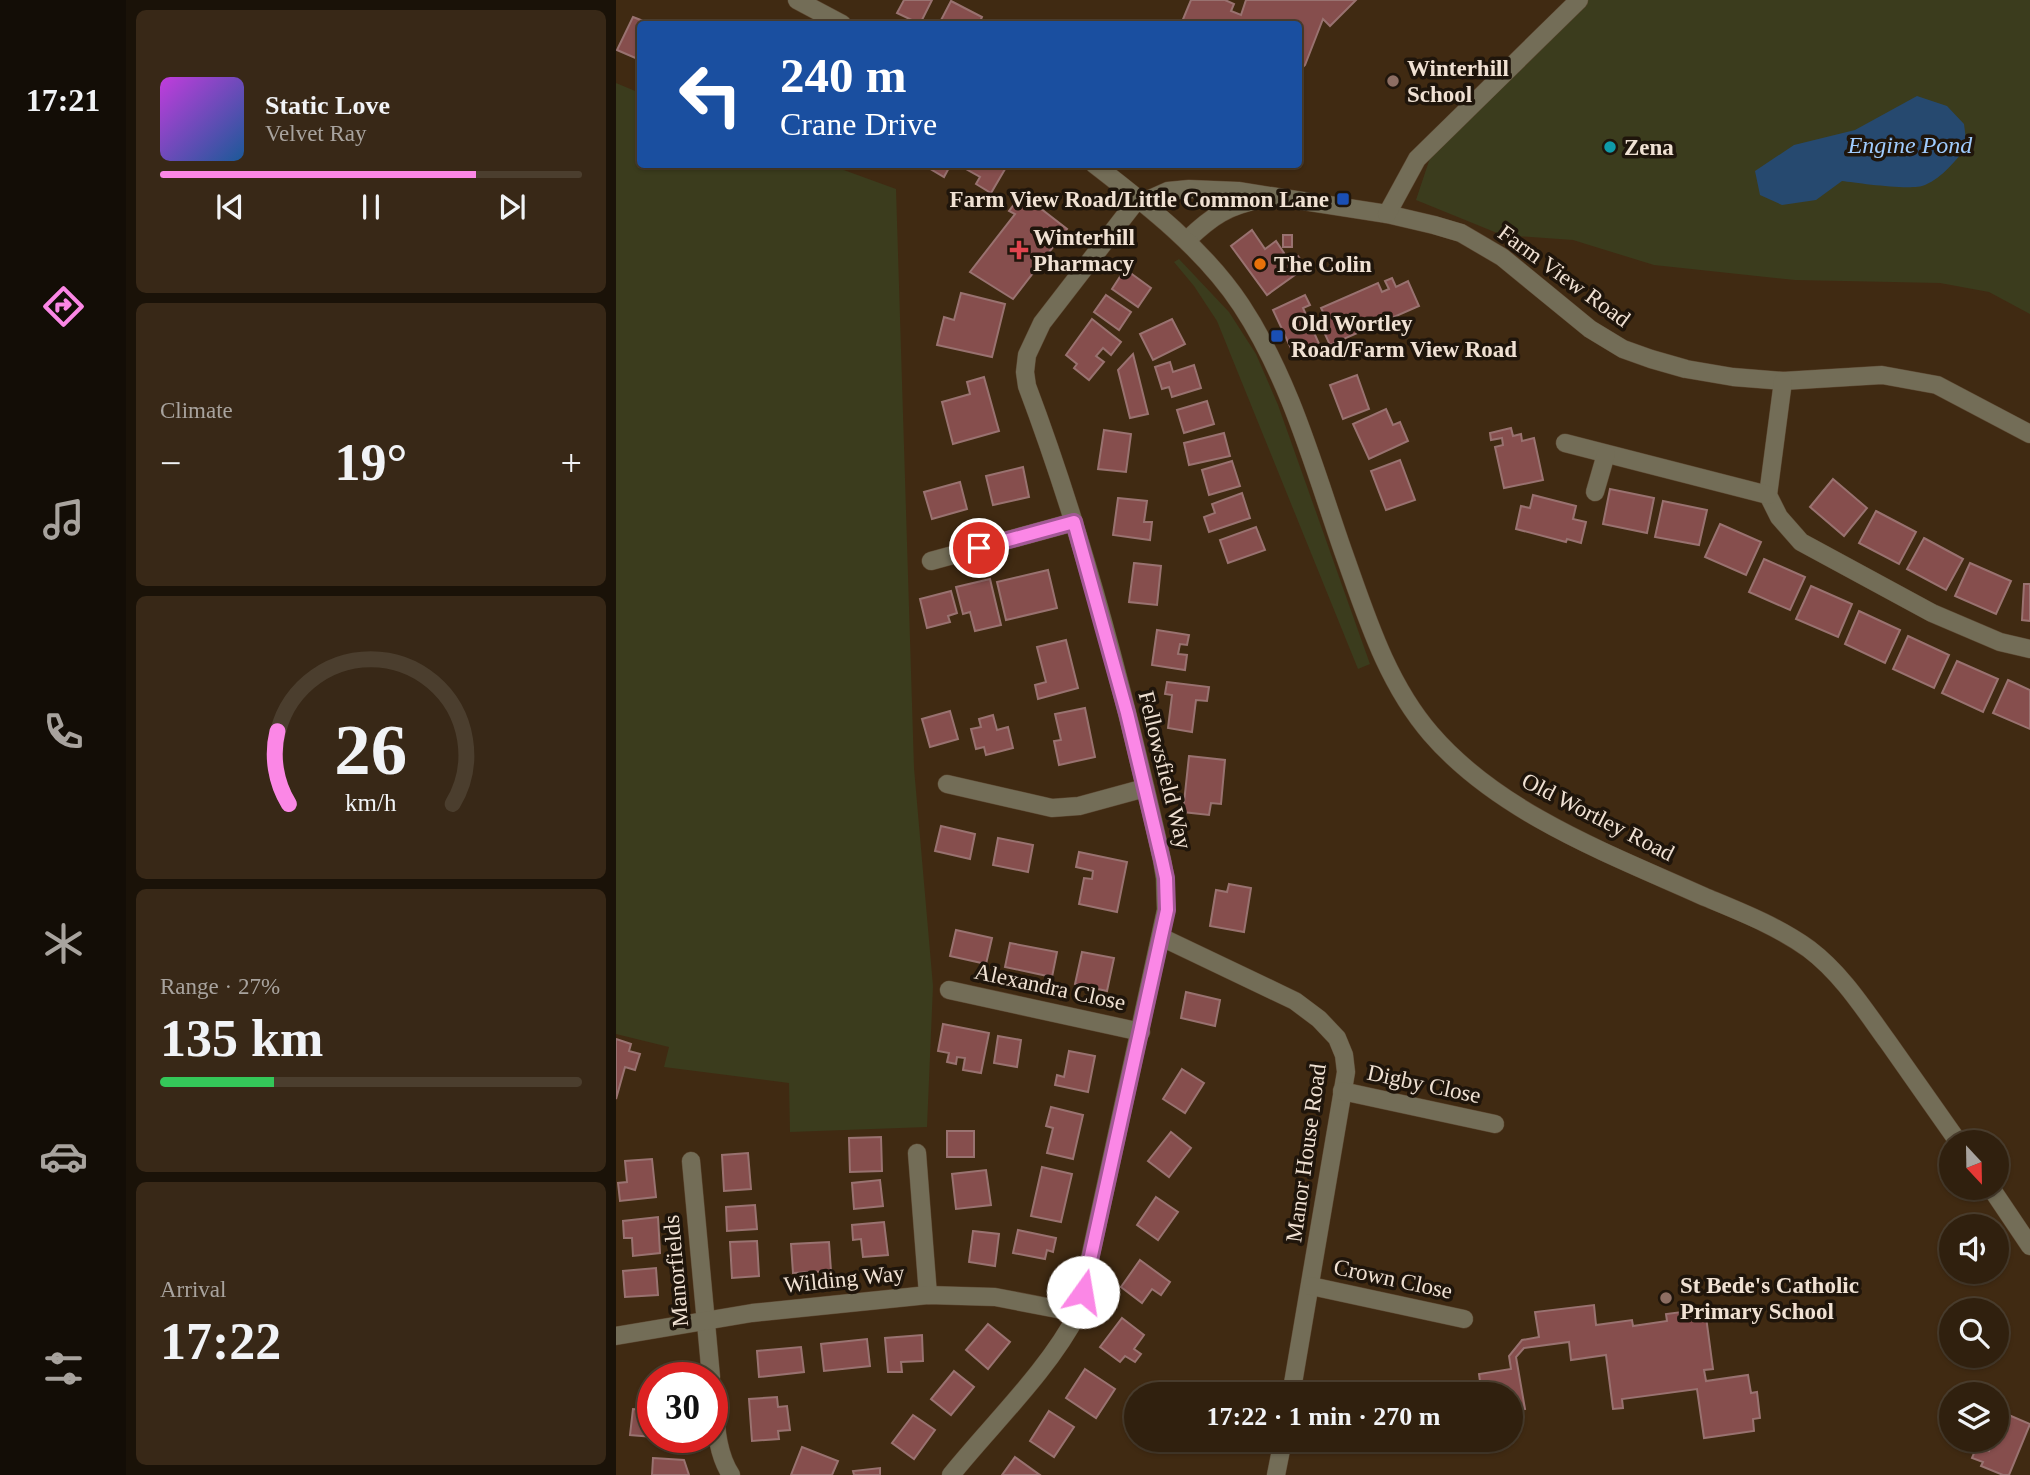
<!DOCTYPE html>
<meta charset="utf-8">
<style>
:root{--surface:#30200e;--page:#382817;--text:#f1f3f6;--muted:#a8a39e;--line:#4b3e2e;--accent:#fb87e6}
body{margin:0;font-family:"Times New Roman",serif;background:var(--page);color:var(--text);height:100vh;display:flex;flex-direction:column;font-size:26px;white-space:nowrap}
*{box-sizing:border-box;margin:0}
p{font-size:23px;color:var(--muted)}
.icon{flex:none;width:38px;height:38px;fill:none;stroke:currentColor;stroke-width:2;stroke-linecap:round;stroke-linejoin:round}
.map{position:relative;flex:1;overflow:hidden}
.panel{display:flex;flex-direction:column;gap:10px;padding:10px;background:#1a1208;width:490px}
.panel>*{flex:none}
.hud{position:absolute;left:21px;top:21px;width:665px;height:147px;border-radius:7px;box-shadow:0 2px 5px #0004,0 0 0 2px var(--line);background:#1a4fa0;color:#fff;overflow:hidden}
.needle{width:46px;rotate:158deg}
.controls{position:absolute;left:1323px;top:1130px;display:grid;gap:14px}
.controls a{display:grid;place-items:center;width:70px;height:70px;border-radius:50%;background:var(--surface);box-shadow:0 2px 5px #0004,0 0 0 2px var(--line);font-size:35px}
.speed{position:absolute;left:21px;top:1362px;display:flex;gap:14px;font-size:35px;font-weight:700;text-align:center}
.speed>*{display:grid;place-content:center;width:91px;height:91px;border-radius:50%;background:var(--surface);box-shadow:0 2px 5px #0004,0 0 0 2px var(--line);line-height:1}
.speed .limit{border:10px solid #d22;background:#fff;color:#111}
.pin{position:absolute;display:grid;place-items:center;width:60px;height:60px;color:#fff;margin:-30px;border:4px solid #fff;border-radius:50%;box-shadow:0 2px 7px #0007}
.me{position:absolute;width:77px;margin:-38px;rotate:13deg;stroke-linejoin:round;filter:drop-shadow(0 0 5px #0008)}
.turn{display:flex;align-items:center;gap:24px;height:147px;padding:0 28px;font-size:32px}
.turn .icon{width:91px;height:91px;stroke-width:2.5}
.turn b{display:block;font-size:49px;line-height:60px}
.big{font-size:52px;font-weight:600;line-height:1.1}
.panel .tile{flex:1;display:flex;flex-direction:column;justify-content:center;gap:10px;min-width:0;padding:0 24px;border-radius:10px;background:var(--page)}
.panel .dial{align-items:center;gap:0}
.dial svg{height:182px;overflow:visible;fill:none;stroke:var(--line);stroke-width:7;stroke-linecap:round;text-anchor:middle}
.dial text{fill:var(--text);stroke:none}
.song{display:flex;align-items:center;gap:21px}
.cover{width:84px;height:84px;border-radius:10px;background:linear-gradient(135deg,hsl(290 70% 55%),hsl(210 70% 35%))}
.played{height:7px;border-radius:4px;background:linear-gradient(90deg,var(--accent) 75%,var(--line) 75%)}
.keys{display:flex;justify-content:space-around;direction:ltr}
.heat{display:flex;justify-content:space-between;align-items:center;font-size:38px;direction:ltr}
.charge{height:10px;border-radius:5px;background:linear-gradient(90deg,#34c759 27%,var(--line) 0)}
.trip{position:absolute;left:508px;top:1382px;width:399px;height:70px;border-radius:35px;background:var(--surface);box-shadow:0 2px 5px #0004,0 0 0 2px var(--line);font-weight:600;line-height:70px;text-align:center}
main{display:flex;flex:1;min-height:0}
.menu{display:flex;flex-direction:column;width:126px;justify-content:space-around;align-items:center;background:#130d06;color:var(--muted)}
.menu .icon{width:49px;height:49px}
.menu .on{color:var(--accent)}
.menu b{font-size:32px;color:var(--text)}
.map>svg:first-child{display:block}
</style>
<main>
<nav class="menu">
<b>17:21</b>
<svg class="icon on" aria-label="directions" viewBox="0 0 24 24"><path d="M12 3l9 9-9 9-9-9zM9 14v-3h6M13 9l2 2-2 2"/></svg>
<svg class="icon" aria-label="music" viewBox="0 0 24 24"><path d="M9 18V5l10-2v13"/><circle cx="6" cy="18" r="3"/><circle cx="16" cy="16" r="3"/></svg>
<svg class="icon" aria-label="phone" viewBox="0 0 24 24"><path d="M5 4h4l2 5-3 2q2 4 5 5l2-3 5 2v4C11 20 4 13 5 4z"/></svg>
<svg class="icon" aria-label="climate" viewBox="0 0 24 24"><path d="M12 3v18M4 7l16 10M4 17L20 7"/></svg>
<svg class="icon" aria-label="car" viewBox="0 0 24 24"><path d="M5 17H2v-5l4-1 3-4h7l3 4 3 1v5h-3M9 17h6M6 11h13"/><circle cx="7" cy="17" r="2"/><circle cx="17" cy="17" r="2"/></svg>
<svg class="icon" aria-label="filters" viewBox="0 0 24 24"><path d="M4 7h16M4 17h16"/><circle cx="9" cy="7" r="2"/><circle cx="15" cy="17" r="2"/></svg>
</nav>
<section class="panel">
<div class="tile">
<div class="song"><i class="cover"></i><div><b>Static Love</b><p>Velvet Ray</p></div></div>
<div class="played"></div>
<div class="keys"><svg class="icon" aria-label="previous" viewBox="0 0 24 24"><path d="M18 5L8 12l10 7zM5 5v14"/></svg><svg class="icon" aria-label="pause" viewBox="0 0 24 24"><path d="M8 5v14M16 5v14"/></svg><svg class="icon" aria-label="next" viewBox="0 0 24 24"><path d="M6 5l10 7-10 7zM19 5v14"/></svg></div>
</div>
<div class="tile"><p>Climate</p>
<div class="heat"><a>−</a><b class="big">19°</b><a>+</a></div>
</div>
<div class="tile dial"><svg viewBox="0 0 100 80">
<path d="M14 69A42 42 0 1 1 86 69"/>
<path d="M14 69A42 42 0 0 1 9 37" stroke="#fb87e6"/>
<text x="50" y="56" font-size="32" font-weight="700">26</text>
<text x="50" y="72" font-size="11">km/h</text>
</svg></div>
<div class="tile"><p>Range · 27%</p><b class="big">135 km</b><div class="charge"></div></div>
<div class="tile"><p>Arrival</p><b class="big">17:22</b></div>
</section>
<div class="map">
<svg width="1414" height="1475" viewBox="0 0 1414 1475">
<rect width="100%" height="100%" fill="#402a12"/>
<g fill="#3b3c1d">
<polygon points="963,0 1414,0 1414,314 1373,292 1324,283 1179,280 1038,265 957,240 886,235 800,200 820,140"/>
<polygon points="0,83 24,93 24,164 214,165 280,189 298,768 317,986 311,1127 174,1132 173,1083 48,1067 53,1047 0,1034"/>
<polygon points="563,259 613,312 640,354 662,405 754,664 742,669 601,321 578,286 558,262"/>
</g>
<path fill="#26496f" d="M1301 96 1331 106 1348 124 1351 147C1339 161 1327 177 1309 185 1296 191 1242 183 1226 181L1200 200 1166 205 1144 195 1139 171 1178 145 1239 130Z"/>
<g fill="#864e4d" stroke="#997270" stroke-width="2">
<polygon points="288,0 316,0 304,24 281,13"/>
<polygon points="575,0 609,0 618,4 615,11 625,15 630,0 740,0 714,26 707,19 689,65 682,72 682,24 565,24"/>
<polygon points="335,1 366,17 363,24 323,24"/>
<polygon points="17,17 35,24 24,24 24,60 1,50"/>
<polygon points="306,164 335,164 328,177"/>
<polygon points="341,164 392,164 375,193 360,184 364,177"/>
<polygon points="406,194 451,229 397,299 354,272 399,214 393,211"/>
<polygon points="636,230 649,249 660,241 668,253 658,260 664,268 682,256 690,267 651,295 615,246"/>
<rect x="667" y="235" width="9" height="12"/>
<polygon points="509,269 535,288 522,307 496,289"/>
<polygon points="776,278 780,287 792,281 803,306 714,345 702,319 709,316 705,308 762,283 766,292 773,289 769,281"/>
<polygon points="345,293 389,304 376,357 321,345 328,317 338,320"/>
<polygon points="490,295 515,312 503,330 478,312"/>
<polygon points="689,295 694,305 687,308 704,346 679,357 657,310"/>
<polygon points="476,319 505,342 495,355 487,348 480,356 488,362 473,380 458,368 461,364 450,355"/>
<polygon points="556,319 569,344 537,360 524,334"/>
<polygon points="517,354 532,414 514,418 502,370"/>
<polygon points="554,362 557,372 578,365 585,388 556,397 553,387 546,389 539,367"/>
<polygon points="741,375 753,409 727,419 714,385"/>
<polygon points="368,377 383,431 337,444 326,402 354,394 351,382"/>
<polygon points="591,401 598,424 568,433 561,410"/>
<polygon points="770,409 777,425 784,422 792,441 753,459 737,424"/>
<polygon points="895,428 897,436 905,434 906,441 918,438 927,480 888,488 879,447 887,445 886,438 875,440 874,433"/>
<polygon points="488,430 515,434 510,472 482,469"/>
<polygon points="608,433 614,456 573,465 568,443"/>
<polygon points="784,460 799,500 770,510 755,471"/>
<polygon points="616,461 624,486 593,495 586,470"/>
<polygon points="407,467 413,497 377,505 370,476"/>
<polygon points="1217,479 1251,508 1228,536 1194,507"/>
<polygon points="344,482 351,509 316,519 308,492"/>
<polygon points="994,489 1038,498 1031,533 987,524"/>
<polygon points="626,493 634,518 593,532 588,517 599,513 596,504"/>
<polygon points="917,495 960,506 957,519 970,522 965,543 951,539 950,542 900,529 905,506 914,508"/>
<polygon points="502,498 531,501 528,522 536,522 534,540 497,535"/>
<polygon points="1047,501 1091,510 1083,545 1039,537"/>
<polygon points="1260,511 1300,532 1283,564 1243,543"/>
<polygon points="1104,524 1145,542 1130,575 1089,557"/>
<polygon points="640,527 649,550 612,563 604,540"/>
<polygon points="1308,538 1347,559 1330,590 1291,569"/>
<polygon points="1148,559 1189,577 1174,610 1133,592"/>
<polygon points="518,563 545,566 541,605 513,602"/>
<polygon points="1354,563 1395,581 1380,614 1339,596"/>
<polygon points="432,570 441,608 390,620 381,582"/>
<polygon points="374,579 385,625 359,631 354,612 347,614 340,587"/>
<polygon points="1408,584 1414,584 1414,621 1406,620"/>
<polygon points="1195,586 1236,604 1222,637 1180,619"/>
<polygon points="335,591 341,613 332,616 334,622 311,628 304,599"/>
<polygon points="1243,611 1284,630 1269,663 1229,644"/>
<polygon points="541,630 573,635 571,645 564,644 562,654 571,655 569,670 536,665"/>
<polygon points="1292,636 1333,655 1318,688 1277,669"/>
<polygon points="450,640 462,688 422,699 419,685 430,682 421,647"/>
<polygon points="1341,661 1382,679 1367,712 1326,693"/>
<polygon points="1392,680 1414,690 1414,729 1377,713"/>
<polygon points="551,682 593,687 591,701 580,700 576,732 552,728 556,695 549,694"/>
<polygon points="469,708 479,757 443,765 438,741 445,740 439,714"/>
<polygon points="334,711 342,739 314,747 306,719"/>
<polygon points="377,715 381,730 392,727 397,748 370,755 368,747 360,749 355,729 365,727 363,719"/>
<polygon points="573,756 609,760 605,804 595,803 593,815 567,812"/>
<polygon points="325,826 359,834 354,859 319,851"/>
<polygon points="382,838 417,845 412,872 377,865"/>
<polygon points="463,852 511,862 501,912 463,904 468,878 476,879 477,871 460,867"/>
<polygon points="613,884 635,888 628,932 594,926 600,890 611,892"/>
<polygon points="340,930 376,938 370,964 334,956"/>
<polygon points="394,943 441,952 436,977 389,967"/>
<polygon points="466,952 498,958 491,991 459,984"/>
<polygon points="570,992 604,1000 599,1026 565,1018"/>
<polygon points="327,1024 373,1033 365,1073 347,1070 349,1058 341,1057 340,1064 331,1062 333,1053 322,1051"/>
<polygon points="382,1036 405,1040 401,1067 378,1063"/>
<polygon points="0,1039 15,1044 13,1051 24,1054 19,1070 9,1067 0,1099"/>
<polygon points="453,1051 479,1056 472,1092 439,1085 441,1075 448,1077"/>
<polygon points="566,1069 588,1083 569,1113 547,1099"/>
<polygon points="435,1107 467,1115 457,1159 431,1153 437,1128 430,1126"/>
<rect x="331" y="1131" width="27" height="26"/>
<polygon points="555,1132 575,1148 553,1177 532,1161"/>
<polygon points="265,1137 266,1171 234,1172 233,1138"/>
<polygon points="132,1153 135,1189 108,1191 106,1155"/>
<polygon points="36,1159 40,1197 4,1201 2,1183 11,1182 9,1161"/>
<polygon points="426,1167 456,1174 445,1222 415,1216"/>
<polygon points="370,1170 375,1205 340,1209 336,1174"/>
<polygon points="264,1180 267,1206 238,1209 236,1183"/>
<polygon points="540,1197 562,1212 542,1240 521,1225"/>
<polygon points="139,1205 141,1229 111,1231 110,1207"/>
<polygon points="42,1217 44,1253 17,1256 16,1238 8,1238 7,1221"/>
<polygon points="268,1222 272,1255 247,1257 245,1239 237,1240 236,1225"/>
<polygon points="402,1230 440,1238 437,1252 431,1250 429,1259 397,1253"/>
<polygon points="357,1231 383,1234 379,1266 353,1262"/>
<polygon points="141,1241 143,1276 116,1278 114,1242"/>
<polygon points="213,1242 215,1271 177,1273 175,1244"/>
<polygon points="524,1260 554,1282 545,1295 536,1289 526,1303 505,1287"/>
<polygon points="40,1268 42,1295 9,1297 7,1271"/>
<polygon points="978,1305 980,1325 1016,1320 1017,1326 1051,1321 1050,1314 1089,1309 1097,1369 1088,1370 1090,1381 1132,1375 1135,1393 1141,1392 1144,1418 1137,1419 1138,1431 1088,1438 1081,1389 1006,1399 1007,1408 997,1409 990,1355 955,1360 953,1342 908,1348 900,1357 909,1409 894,1412 894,1395 866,1395 863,1374 895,1369 893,1356 906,1340 923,1337 919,1312"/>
<polygon points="506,1318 528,1335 518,1349 525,1354 519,1362 509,1356 504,1362 484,1347"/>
<polygon points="372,1324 394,1342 372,1369 350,1350"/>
<polygon points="306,1335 307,1361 285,1362 286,1372 272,1372 269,1338"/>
<polygon points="251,1339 254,1366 208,1371 205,1344"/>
<polygon points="185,1347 188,1372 143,1377 141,1351"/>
<polygon points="469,1369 499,1389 480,1418 450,1398"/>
<polygon points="338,1371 358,1387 335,1415 315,1399"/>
<polygon points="161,1397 162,1407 171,1406 174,1430 162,1431 163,1439 136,1441 133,1399"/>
<polygon points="37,1406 37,1437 14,1435 17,1409 31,1410"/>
<polygon points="433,1411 458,1427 438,1457 414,1441"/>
<polygon points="1388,1413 1414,1424 1393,1475 1387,1475 1365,1466 1367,1462 1356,1458 1361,1446 1373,1451 1377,1440 1381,1440 1381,1432"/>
<polygon points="297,1415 319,1430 298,1459 276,1443"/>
<polygon points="186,1447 222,1461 216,1475 175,1475"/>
<polygon points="399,1457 424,1475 386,1475"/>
<polygon points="37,1458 68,1460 73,1475 36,1475"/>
<polygon points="264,1468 264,1475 238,1475 237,1471"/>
</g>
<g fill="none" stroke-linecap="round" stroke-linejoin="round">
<defs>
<g id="minor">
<polyline points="525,203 552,191 573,189 622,191 771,214 818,225 845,233 886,257 974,329 1007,349 1035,359 1070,369 1117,377 1167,381 1266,375 1321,385 1414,434"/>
<polyline points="771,214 801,159 963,0"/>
<path d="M571 240C596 216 611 206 646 199"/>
<polyline points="1167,381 1152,495 1163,517 1185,542 1316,613 1384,642 1414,649"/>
<polyline points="949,443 1152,495"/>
<polyline points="979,492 990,454"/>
<polyline points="315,561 458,522"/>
<polyline points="331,784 436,808 463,806 529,788"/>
<polyline points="545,937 679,1001 703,1019 721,1038 728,1055 730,1072 675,1395"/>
<polyline points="333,990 525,1032"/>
<polyline points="726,1091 879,1124"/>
<polyline points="301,1153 312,1295"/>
<polyline points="75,1161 95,1377"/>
<polyline points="695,1286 848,1319"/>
<polyline points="0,1336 136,1313 312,1295 379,1297 462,1313"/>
<path d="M96 1384C100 1414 98 1449 115 1475"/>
<path d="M335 1475C376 1424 432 1371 462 1313L550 910 549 878 546 860C510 700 469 540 411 386L409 372 411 355 426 323 521 200"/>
<polyline points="660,1475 667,1440"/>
</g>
<g id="tertiary">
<polyline points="181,0 226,24"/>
<path d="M478 164C531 205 588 249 625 305 674 379 698 468 727 551 750 615 770 682 815 734 884 814 996 855 1089 897 1125 912 1161 926 1193 949 1226 974 1248 1009 1272 1042 1296 1076 1319 1109 1343 1143"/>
<polyline points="1375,1188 1414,1246"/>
</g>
</defs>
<use href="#minor" stroke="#5c4731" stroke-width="19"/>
<use href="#tertiary" stroke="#5c4731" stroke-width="19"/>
<use href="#minor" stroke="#736d57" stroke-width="18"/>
<use href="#tertiary" stroke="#736d57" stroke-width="18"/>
</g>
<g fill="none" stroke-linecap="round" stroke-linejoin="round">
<defs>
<polyline id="route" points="363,548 458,522 511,713 546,860 550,878 551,910 545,937 467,1292"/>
</defs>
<use href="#route" stroke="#a35896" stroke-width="18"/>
<use href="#route" stroke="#fb87e6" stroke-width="12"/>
</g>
<g fill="#8d6e63" stroke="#1f150b" stroke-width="2.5">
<circle cx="777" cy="81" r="7"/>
<circle cx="1050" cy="1298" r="7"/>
</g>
<circle fill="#0f9aa8" stroke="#1f150b" stroke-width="2.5" cx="994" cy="147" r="7"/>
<g fill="#1a4fb4" stroke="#1f150b" stroke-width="2.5">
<rect x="720" y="192" width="14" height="14" rx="3.5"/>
<rect x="654" y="329" width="14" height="14" rx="3.5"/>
</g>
<path fill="#e0444e" stroke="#1f150b" stroke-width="2.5" d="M399.5 239.5h7v7h7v7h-7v7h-7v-7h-7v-7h7z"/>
<circle fill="#e8710a" stroke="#1f150b" stroke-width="2.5" cx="644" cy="264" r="7"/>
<g text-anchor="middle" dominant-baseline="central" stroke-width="7" stroke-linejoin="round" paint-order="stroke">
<g font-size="23" font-weight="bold" fill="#f0e1d3" stroke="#1f150b" text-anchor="start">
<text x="791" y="68">Winterhill<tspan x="791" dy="26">School</tspan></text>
<text x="1008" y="147">Zena</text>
<text x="713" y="199" text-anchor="end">Farm View Road/Little Common Lane</text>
<text x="417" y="237">Winterhill<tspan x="417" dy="26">Pharmacy</tspan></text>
<text x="658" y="264">The Colin</text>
<text x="675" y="323">Old Wortley<tspan x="675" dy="26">Road/Farm View Road</tspan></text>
<text x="1064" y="1285">St Bede's Catholic<tspan x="1064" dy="26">Primary School</tspan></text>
</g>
<g font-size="23" fill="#f0e1d3" stroke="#1f150b">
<text transform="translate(948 276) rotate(36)">Farm View Road</text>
<text transform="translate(549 770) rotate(76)">Fellowsfield Way</text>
<text transform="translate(982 817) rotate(27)">Old Wortley Road</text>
<text transform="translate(434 987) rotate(12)">Alexandra Close</text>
<text transform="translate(808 1084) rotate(12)">Digby Close</text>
<text transform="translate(690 1153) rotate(-82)">Manor House Road</text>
<text transform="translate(60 1271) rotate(-95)">Manorfields</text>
<text transform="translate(228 1279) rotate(-6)">Wilding Way</text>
<text transform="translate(777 1279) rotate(12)">Crown Close</text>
</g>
<g font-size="24" font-style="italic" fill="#a0ccfe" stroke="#1f150b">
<text x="1294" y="145">Engine Pond</text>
</g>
</g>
</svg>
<div class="controls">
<a><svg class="needle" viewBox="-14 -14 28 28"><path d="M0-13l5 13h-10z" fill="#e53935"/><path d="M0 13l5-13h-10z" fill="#a8a39e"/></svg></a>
<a><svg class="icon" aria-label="sound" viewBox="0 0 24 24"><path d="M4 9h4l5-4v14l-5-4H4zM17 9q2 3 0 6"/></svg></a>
<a><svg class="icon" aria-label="search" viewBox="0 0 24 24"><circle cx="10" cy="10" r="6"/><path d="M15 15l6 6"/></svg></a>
<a><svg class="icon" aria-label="layers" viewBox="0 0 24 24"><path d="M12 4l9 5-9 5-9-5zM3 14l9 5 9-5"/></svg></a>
</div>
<div class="speed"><div class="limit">30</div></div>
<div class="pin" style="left:363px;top:548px;background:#d93025"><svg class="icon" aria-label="arrive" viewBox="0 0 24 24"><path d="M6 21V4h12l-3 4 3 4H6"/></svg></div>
<svg class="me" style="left:467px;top:1292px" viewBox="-20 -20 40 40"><circle r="19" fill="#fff"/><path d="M0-13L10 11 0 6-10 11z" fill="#fb87e6"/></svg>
<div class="trip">17:22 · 1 min · 270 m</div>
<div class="hud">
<div class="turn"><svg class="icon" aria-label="left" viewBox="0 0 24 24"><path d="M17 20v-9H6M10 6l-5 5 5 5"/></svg><div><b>240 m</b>Crane Drive</div></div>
</div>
</div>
</main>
